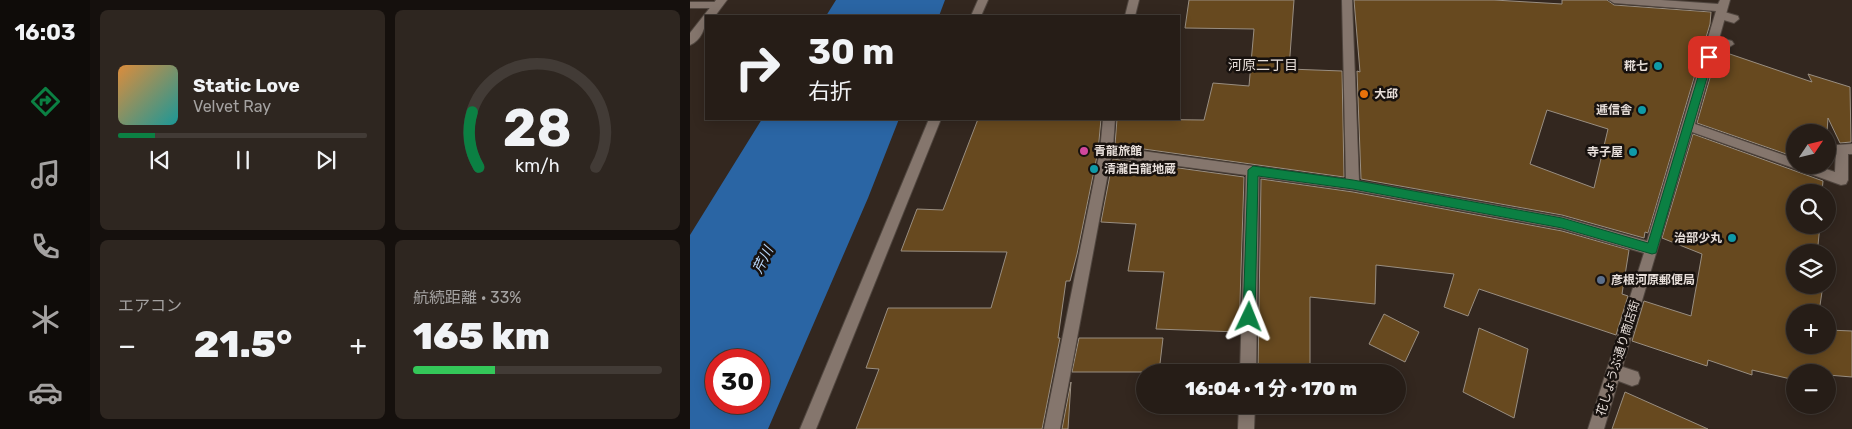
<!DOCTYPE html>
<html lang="ja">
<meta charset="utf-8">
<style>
:root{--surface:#261d17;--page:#2e2620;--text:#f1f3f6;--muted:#a4a2a1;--line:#423b36;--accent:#0b8043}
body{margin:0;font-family:Rubik,"Noto Sans JP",sans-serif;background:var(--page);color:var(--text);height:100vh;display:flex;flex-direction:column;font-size:19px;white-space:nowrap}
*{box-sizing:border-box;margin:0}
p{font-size:16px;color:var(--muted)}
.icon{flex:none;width:28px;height:28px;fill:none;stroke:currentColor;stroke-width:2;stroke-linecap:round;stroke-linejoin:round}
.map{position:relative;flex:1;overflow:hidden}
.side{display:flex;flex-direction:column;gap:10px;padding:10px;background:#15100d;width:600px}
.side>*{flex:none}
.banner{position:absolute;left:15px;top:15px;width:475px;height:105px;border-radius:0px;box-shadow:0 2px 12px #0003,0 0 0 1px var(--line);background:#261d17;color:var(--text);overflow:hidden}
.needle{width:32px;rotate:55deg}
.tools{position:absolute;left:1096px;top:124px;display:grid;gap:10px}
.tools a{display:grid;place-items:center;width:50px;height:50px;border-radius:50%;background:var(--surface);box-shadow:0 2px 12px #0003,0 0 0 1px var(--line);font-size:25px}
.speed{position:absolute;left:15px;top:349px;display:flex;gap:10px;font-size:25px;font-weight:700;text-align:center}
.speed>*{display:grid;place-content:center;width:65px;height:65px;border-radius:50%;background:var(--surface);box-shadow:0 2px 12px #0003,0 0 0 1px var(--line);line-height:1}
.speed .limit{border:8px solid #d22;background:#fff;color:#111}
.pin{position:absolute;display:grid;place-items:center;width:42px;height:42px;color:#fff;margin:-21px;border-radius:10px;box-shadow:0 2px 8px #0006}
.me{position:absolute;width:55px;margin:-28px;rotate:2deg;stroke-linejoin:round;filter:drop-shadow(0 0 4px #0008)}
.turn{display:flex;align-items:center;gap:18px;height:105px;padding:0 20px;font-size:22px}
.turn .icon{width:65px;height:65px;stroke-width:2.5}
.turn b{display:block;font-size:35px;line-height:42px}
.big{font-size:38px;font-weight:800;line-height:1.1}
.side .widget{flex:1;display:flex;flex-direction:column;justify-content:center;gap:8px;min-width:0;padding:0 18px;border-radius:8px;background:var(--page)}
.side .dial{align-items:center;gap:0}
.dial svg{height:130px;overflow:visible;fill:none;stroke:var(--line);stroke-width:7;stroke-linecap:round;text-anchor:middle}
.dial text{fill:var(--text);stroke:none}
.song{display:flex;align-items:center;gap:15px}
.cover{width:60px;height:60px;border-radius:8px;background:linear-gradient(135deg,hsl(30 70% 55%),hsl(180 70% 35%))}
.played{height:5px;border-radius:2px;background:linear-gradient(90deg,var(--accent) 15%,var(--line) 15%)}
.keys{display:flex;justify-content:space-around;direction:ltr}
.heat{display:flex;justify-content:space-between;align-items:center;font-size:28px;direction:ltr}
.charge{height:8px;border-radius:4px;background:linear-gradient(90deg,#34c759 33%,var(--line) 0)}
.side .tiles{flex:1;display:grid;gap:10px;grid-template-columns:repeat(2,1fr)}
.trip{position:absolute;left:446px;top:364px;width:270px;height:50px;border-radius:25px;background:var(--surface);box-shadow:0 2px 12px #0003,0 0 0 1px var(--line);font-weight:800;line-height:50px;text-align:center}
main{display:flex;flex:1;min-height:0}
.tab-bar{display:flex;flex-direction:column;width:90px;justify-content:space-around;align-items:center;background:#0f0c09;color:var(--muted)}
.tab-bar .icon{width:35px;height:35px}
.tab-bar .current{color:var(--accent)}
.tab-bar b{font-size:22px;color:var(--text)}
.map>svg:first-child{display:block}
</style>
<main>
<nav class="tab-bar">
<b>16:03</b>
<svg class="icon current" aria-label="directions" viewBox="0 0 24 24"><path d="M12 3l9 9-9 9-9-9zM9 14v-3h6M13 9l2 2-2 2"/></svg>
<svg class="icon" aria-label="music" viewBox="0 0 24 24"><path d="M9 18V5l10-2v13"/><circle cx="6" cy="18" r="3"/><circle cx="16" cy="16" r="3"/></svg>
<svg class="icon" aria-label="phone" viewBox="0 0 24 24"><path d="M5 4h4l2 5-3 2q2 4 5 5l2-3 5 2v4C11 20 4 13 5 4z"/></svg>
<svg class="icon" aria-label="climate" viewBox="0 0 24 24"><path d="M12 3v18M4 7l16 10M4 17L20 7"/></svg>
<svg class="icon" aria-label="car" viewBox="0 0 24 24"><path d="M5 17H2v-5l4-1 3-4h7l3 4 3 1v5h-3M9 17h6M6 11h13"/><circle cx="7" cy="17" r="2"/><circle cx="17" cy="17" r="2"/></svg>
</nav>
<section class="side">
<div class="tiles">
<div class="widget">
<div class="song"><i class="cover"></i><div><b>Static Love</b><p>Velvet Ray</p></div></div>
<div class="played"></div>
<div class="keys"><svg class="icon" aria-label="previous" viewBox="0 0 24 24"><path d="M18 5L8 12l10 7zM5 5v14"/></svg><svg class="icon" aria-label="pause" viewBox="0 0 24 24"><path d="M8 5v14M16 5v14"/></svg><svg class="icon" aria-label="next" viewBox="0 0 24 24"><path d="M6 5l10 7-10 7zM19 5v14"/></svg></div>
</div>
<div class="widget dial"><svg viewBox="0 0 100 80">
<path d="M14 69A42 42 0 1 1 86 69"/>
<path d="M14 69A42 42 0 0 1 10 35" stroke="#0b8043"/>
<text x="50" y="56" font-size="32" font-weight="700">28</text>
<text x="50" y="72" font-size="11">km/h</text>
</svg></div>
<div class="widget"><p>エアコン</p>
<div class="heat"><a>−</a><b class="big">21.5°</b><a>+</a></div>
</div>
<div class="widget"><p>航続距離 · 33%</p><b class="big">165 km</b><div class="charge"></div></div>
</div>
</section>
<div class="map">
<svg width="1162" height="429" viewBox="0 0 1162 429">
<rect width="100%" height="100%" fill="#33271f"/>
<g fill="#2a65a4" fill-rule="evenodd">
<polygon points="146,0 255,0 249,16 136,16"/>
<path d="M72 119H209L178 198 78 429H0V235ZM26 360H69V402H26Z"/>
</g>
<g fill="#67491f" stroke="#998e81" fill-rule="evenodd">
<polygon points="499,0 604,0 599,69 652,71 654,177 425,145 427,119 514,120 523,83 559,86 564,29 495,28"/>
<path d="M664 0H804L872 4V0H917L924 5 1021 12 1020 24 958 233 955 232 954 238 872 215 671 179 667 71 670 72ZM857 110 918 129 904 188 840 164Z"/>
<polygon points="1028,50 1122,82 1118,74 1160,87 1161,142 1150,143 1138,118 1137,132 1105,132 1105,157 1007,123"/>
<polygon points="288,119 411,119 408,151 387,254 380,281 376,281 368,338 370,338 352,429 166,429 189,369 176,368 198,308 301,308 317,252 211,251 227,209 253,210"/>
<polygon points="1003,134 1133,181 1132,192 1105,192 1105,225 1130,225 1128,245 1130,246 1130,252 1105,252 1105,285 1133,285 1129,312 1105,312 1105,345 1138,345 1138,330 1162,331 1162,377 1138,375 1138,372 1105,372 1105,380 1062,370 1062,375 1018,360 1017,366 942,341 954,301 1001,316 1012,254 972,238"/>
<polygon points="423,159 554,177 549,332 466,329 474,272 438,271 446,224 411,222"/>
<polygon points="571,179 663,192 872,231 939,250 932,294 938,296 926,335 789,289 778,316 754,307 764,274 686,265 685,304 620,297 620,372 568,372"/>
<polygon points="694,314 729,332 715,362 679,344"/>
<polygon points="789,328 838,349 824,418 773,392"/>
<polygon points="389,338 473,338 469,372 382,372"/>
<polygon points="381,382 378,429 372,429"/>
<polygon points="935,392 1018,429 922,429"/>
</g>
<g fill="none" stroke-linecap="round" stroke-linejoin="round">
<defs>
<g id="service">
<polygon points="1031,11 1048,16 1049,19 1044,23 1027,18 1026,15"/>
<polygon points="1024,36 1042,41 1044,44 1038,48 1020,43 1018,40 1020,37"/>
<polygon points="924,364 948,372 950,378 948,384 942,386 918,377 916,372 918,367"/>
</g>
<g id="minor">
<polygon points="288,0 298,0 291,16 281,16"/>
<polygon points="439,0 449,0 445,16 435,16"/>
<polygon points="652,0 662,0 669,181 872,217 957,241 1026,11 924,3 919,0 971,0 1028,4 1030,0 1040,0 1005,124 1105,159 1105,165 1124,165 1145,172 1146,148 1147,145 1162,144 1162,154 1158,154 1158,180 1156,184 1151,185 1002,132 914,429 898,429 954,253 872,229 663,190 569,177 566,372 550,372 556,175 421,157 370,429 354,429 410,151 413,119 425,119 423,147 656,179"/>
<polygon points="0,2 28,2 33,5 28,8 0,8"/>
<polygon points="239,119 251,119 126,429 110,429"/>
<polygon points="549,405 565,405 564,429 548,429"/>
</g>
<path id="secondary" d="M26 0H37L25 16H16C16 27 11 41 0 45V33Z"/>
</defs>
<use href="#service" stroke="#50463f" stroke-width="2"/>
<use href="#minor" stroke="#50463f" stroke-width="2"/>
<use href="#secondary" stroke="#50463f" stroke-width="2"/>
<use href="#service" fill="#85766d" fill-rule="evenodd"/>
<use href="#minor" fill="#85766d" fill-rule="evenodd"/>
<use href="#secondary" fill="#85766d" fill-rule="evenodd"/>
</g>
<polygon fill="#0b8043" stroke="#07532c" points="1019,53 1023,57 966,253 962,254 872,228 663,189 568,176 565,317 564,321 559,323 555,321 553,317 558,170 563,166 663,180 872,218 958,243 1014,57"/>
<g fill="#0f9aa8" stroke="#17110e" stroke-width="2">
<circle cx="968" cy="66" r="5"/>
<circle cx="952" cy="110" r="5"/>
<circle cx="943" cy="152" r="5"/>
<circle cx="404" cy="169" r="5"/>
<circle cx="1042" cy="238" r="5"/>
</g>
<circle fill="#e8710a" stroke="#17110e" stroke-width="2" cx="674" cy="94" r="5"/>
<circle fill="#d1479c" stroke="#17110e" stroke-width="2" cx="394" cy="151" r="5"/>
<circle fill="#5c6f8a" stroke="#17110e" stroke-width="2" cx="911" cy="280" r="5"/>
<g text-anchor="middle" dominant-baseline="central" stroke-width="5" stroke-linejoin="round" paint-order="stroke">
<g font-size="12" font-weight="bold" fill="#e7ded9" stroke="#17110e" text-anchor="end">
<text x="958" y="66">糀七</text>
<text x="684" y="94" text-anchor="start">大邱</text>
<text x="942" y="110">逓信舎</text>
<text x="404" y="151" text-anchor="start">青龍旅館</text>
<text x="933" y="152">寺子屋</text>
<text x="414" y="169" text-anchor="start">清瀧白龍地蔵</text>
<text x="1032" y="238">治部少丸</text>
<text x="921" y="280" text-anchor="start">彦根河原郵便局</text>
</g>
<g font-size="12" fill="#e7ded9" stroke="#17110e">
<text transform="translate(928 358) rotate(-73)">花しょうぶ通り商店街</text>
</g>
<g font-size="14" fill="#e7ded9" stroke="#17110e">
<text x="573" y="65">河原二丁目</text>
</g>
<g font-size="14" font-style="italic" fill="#bad9fc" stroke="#17110e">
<text transform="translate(73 260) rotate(-63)">芹川</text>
</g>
</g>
</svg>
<div class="tools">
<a><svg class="needle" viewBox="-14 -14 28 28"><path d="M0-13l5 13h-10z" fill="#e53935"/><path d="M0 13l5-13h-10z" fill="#a4a2a1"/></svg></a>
<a><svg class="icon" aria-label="search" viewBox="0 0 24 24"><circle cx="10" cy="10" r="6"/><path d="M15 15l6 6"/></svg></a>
<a><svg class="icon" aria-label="layers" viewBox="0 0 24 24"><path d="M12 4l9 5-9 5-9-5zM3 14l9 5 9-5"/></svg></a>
<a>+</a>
<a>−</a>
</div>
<div class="speed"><div class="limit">30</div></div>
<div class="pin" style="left:1019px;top:57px;background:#d93025"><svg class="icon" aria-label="arrive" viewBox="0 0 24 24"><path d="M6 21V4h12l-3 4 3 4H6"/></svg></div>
<svg class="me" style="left:559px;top:317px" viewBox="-20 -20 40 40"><path d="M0-17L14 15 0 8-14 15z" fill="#0b8043" stroke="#fff" stroke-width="4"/></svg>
<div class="trip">16:04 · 1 分 · 170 m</div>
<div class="banner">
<div class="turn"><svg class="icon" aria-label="right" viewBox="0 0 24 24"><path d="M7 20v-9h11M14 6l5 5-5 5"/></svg><div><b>30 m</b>右折</div></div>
</div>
</div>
</main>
